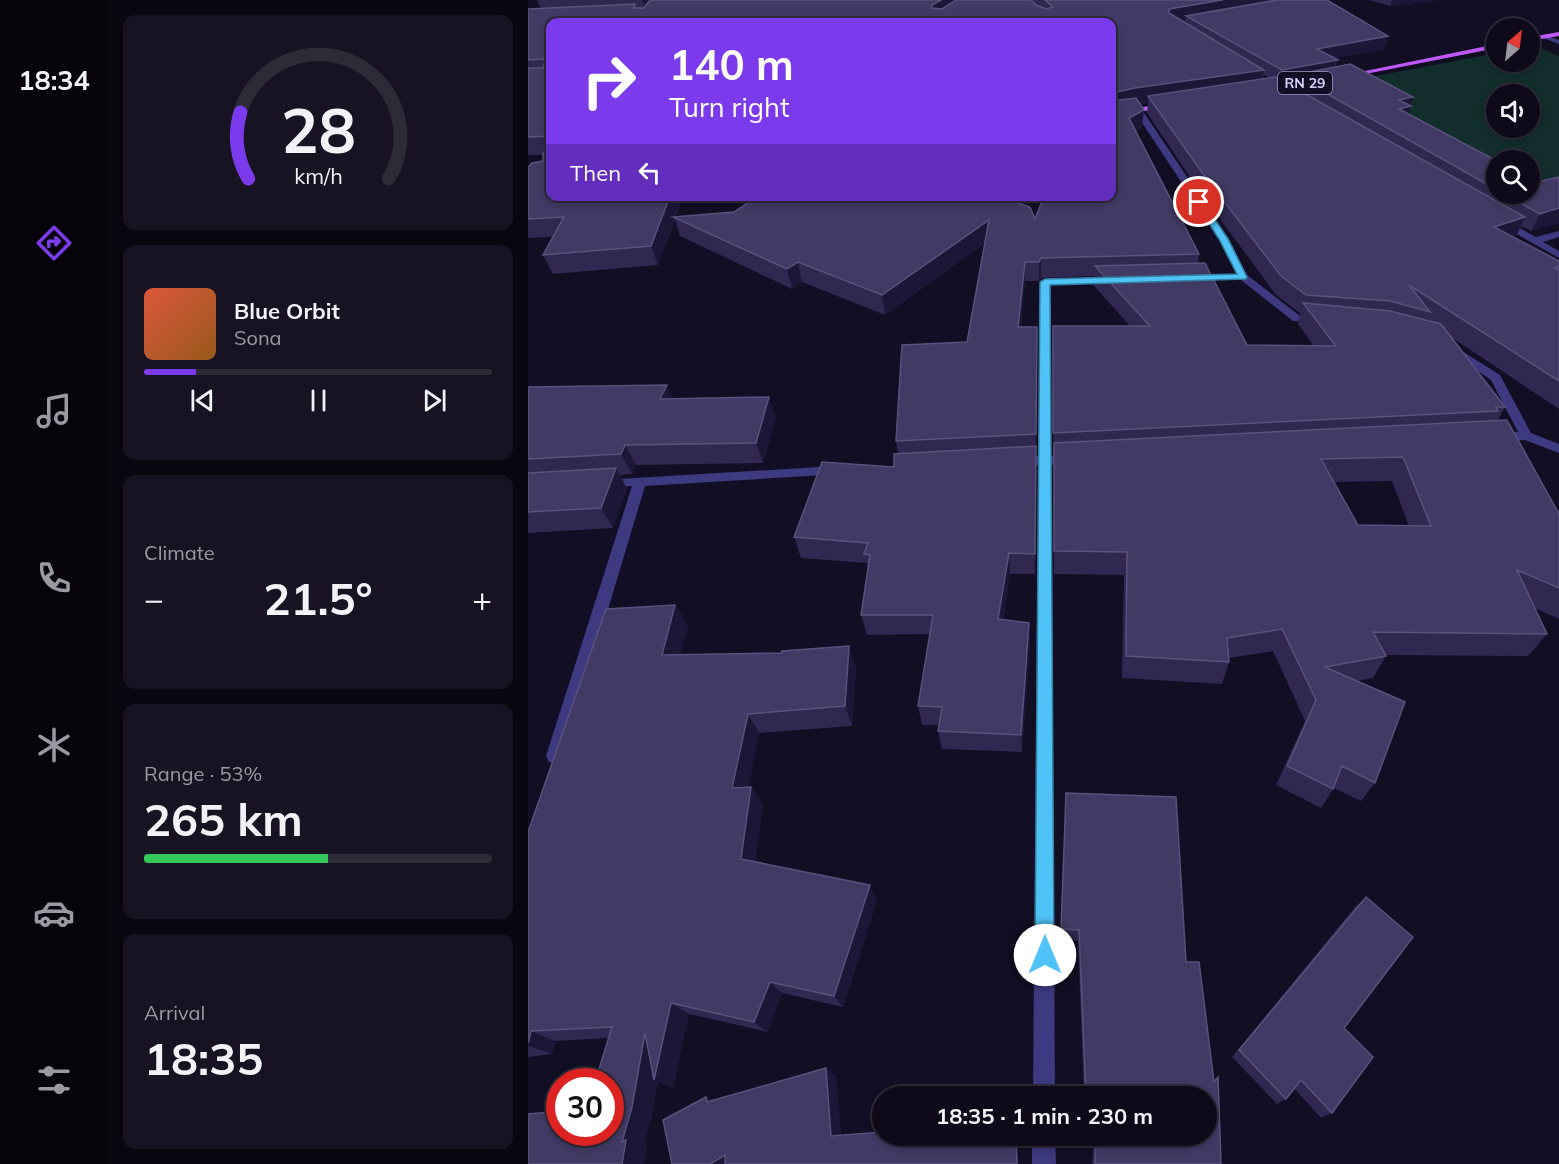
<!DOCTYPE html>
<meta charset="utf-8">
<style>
:root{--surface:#0e0a1a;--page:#171323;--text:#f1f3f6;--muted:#9b9aa2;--line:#2e2b39;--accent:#7c3aed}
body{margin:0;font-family:Mulish,sans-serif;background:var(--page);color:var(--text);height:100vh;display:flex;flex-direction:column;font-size:22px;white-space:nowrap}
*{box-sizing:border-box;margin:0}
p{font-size:20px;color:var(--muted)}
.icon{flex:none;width:33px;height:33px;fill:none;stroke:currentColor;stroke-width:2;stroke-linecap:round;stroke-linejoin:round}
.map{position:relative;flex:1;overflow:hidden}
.drawer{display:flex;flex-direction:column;gap:15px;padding:15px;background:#08060e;width:420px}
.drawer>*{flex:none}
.top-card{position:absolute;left:18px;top:18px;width:570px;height:183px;border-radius:12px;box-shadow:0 3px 9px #0003,0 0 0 2px var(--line);background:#7c3aed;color:#fff;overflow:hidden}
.needle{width:39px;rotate:28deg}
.controls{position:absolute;left:958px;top:18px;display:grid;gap:12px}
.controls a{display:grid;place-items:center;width:54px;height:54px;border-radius:50%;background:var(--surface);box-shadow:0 3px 9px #0003,0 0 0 2px var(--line);font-size:30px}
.speed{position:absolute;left:18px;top:1068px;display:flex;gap:12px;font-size:30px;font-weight:700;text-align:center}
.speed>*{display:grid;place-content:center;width:78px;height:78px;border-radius:50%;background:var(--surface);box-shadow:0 3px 9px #0003,0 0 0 2px var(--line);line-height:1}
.speed .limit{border:9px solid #d22;background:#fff;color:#111}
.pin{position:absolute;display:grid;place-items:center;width:51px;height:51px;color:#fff;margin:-26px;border:3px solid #fff;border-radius:50%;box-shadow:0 2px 6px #0007}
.me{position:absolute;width:66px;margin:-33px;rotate:0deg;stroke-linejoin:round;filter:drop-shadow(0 0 4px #0008)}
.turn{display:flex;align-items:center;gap:21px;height:126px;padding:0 24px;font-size:27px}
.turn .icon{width:78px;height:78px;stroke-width:2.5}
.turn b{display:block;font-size:42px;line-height:51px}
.then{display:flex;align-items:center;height:57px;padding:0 24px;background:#0003;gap:12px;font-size:22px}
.big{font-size:45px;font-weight:700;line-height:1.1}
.drawer .tile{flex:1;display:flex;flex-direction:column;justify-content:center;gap:9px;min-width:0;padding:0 21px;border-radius:12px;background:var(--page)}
.drawer .dial{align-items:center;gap:0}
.dial svg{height:156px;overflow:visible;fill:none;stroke:var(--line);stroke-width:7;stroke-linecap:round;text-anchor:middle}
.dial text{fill:var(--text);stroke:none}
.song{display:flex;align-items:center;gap:18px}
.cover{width:72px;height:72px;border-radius:9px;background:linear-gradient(135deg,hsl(10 70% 55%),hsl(30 70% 35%))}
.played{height:6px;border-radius:3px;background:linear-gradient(90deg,var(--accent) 15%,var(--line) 15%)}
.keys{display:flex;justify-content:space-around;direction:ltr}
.heat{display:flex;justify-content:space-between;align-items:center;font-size:33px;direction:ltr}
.charge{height:9px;border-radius:4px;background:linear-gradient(90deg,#34c759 53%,var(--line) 0)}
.trip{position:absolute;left:344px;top:1086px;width:345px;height:60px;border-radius:30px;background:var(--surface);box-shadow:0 3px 9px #0003,0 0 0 2px var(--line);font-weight:700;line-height:60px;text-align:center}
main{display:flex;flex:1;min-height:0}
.menu{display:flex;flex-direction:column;width:108px;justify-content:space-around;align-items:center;background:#06040a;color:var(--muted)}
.menu .icon{width:42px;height:42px}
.menu .active{color:var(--accent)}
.menu b{font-size:27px;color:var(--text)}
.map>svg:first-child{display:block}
</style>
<main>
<nav class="menu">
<b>18:34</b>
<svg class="icon active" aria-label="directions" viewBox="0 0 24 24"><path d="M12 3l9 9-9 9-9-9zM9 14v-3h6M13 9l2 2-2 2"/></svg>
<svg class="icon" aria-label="music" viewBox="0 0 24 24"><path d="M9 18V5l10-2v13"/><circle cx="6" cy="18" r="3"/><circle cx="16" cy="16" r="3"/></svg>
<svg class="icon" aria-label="phone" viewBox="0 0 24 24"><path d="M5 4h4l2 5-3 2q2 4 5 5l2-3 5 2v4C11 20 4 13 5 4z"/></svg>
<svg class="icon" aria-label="climate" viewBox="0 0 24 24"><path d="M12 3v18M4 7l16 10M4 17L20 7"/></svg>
<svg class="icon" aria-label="car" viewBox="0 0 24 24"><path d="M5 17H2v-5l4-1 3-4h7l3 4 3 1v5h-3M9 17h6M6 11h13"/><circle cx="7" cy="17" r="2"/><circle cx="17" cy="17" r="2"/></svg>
<svg class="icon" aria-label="filters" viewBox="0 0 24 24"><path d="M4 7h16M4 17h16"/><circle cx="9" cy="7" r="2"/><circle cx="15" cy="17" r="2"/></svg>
</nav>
<section class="drawer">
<div class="tile dial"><svg viewBox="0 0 100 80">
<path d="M14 69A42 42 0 1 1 86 69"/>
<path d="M14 69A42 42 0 0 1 10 35" stroke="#7c3aed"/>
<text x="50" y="56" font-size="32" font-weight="700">28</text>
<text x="50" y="72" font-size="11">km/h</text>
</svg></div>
<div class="tile">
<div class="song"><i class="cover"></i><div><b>Blue Orbit</b><p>Sona</p></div></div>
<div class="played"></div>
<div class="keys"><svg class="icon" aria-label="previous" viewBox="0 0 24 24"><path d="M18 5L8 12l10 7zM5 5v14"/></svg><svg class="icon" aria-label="pause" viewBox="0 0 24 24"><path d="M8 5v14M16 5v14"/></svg><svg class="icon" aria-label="next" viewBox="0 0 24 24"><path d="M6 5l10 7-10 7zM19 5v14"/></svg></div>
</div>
<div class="tile"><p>Climate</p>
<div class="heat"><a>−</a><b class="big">21.5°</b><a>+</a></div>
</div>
<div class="tile"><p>Range · 53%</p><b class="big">265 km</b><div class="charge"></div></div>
<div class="tile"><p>Arrival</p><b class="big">18:35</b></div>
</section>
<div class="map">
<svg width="1031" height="1164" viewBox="0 0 1031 1164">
<rect width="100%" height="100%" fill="#120e23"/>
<path fill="#112d2c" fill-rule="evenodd" d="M1008 46 1031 56V190L1002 182V160H969V163L821 81 969 53V62H1002V47ZM969 94H1002V128H969Z"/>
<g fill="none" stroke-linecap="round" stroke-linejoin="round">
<g fill="#3d3a81" fill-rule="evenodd">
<polygon points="1017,35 1031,40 1031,44 1015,38"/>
<polygon points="606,107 612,107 701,239 719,275 772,316 793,319 793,323 765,321 713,280 662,280 661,278 666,275 708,274 691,239 605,109"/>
<polygon points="971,220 977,220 1008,237 1031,231 1031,237 1015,242 1031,251 1031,258 971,224"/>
<polygon points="585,277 589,278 589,282 522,285 523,456 545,455 552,459 545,463 523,465 527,1096 505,1096 510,465 488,466 481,462 488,458 510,456 512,282 517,279"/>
<polygon points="926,346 972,375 1003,433 1031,444 1031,453 997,440 963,441 962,438 963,435 990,432 963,380 922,351 920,349"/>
<polygon points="309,466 314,468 316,471 314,474 117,486 36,756 33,762 27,764 21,762 18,756 104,486 78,488 71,483 73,480"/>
<polygon points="504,1136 527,1136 528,1164 504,1164"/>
</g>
<g fill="#c059fd" fill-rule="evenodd">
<polygon points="1031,32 1031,36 1002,41 1002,37"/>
<polygon points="969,44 969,48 817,78 813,76"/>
<polygon points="640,103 643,103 643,107 584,116 584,112"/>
</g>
</g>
<g fill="#302851" fill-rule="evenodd">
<path d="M9 0H503L505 2 504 0H799L860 36 856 49 807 58 808 67 885 97 880 114 969 161V194H1002L1009 182 1031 177V223L1003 231 993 226 988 236 985 237 1031 261V409L923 337 977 407 970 420 1030 512 1031 508V619L1006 608 1019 634 1000 656 857 655 858 656 845 678 829 681 847 783 833 801 806 788 793 808 748 785 777 721 745 651 701 658V662L694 684 594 678 596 575 526 574 525 347 602 326 566 286 567 276 513 278 511 281H497L493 327H509L507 574H482L475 620 502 643 494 752 414 749 410 731 411 725H394L390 706 402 634 339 635 333 615 340 569 339 563 273 558 266 537 366 467 370 454 368 441 439 342 457 243 357 315 274 282 264 289 152 236 147 220 130 265 25 274 15 255 25 237 0 238V167L15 161V155H0V9L13 8ZM22 22H584L507 219 148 216 154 198V196H22ZM736 75 742 78 735 79ZM764 81 763 86 757 83ZM620 103 619 113 670 189 748 295 772 313 770 324 786 346 719 345 670 264 671 254 608 131 614 127 612 104ZM864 481 881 526 830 525 806 482Z"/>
<polygon points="841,0 911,0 862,6"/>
<polygon points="0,387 145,399 248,417 235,463 108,465 104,474 92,475 99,489 85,528 0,533"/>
<polygon points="147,605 160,626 152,654 328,666 324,726 231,733 220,787 223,787 235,804 227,862 349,900 315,1007 254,993 240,1032 161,1014 145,1088 130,1081 124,1113 116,1144 119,1144 116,1164 82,1132 81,1038 27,1041 24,1054 0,1057 0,832"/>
<polygon points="538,793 658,962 686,1080 690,1077 693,1164 564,1164 566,1136 678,1136 678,1096 556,1096 550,941 533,940"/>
<polygon points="838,897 816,1028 804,1113 793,1118 766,1088 758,1099 749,1104 704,1057 827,907"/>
</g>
<g fill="#1c1637">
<polygon points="114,0 126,0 118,11"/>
<polygon points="413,0 438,0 406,20 404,8 404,5"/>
<polygon points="695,0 776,0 658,16 657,21 639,25 641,9"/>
<polygon points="864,0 911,0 862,6"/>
<polygon points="860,36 856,49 786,62 789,49"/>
<polygon points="810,60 806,73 766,75 764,81 751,84 754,70"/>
<polygon points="736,70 733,87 620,96 620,103 606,105 584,110 584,93 607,88"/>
<polygon points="885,97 878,123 866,125 871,100"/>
<polygon points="616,110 614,127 600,136 601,118"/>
<polygon points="142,196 154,196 154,198 147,218 145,217 147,220 130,265 123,246"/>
<polygon points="1031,208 1031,223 1003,231 1012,214"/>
<polygon points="997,217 988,236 958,245 966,227"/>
<polygon points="461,220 462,239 357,315 354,295"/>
<polygon points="513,258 513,278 511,281 511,262"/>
<polygon points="270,262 274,282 264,289 259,269"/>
<polygon points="497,262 497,281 491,347 490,327"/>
<polygon points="139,385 148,405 132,399"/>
<polygon points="241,397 248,417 235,463 228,443"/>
<polygon points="97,445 108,465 104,474 93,454"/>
<polygon points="88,468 99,489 85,528 73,508"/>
<polygon points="481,553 482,574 472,639 470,619"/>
<polygon points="147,605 160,626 147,675 134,655"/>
<polygon points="501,623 502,643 494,752 493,735"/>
<polygon points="321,646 328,666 324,726 317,706"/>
<polygon points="220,714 231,733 217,806 204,788"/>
<polygon points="223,787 235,804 225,875 213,859"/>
<polygon points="342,885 349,900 315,1007 306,996"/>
<polygon points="242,982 254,993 240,1032 226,1022"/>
<polygon points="143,1003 161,1014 145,1088 130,1081 124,1113 116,1144 119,1144 116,1164 94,1164 94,1142 117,1033"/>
<polygon points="3,1031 27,1041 24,1054 0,1046"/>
<polygon points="298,1068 308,1075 314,1141 303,1136"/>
<polygon points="178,1097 194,1103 179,1102"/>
<polygon points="488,1136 489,1136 490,1164 489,1164"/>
<polygon points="197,1155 204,1164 182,1164"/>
</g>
<g fill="#413a64" stroke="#59527c" stroke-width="1.5" fill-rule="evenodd">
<polygon points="122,0 413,0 404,5 404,8 414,9 428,0 503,0 508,5 518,9 525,7 517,0 695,0 641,9 641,13 736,70 607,88 584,93 584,22 22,22 22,136 0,137 0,68 15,68 17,62 15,59 0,60 0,9 107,4 106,8 116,8"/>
<polygon points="749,0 799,0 860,36 789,49 810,60 754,70 658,16"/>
<polygon points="822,64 885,97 871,100 883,106 871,109 969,161 969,190 766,75"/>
<polygon points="747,77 997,217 966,227 1031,261 1031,267 1027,268 1031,270 1031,381 881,285 902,312 862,301 778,295 753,276 673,171 620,96"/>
<polygon points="608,98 616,110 601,118 671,254 513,258 511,262 497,262 490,327 509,327 508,434 368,441 374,345 439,342 461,220 354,295 270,262 259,269 145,217 206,212 230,196 471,196 502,207 507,219 516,196 584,196 584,99 585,101"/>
<polygon points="22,147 22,196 142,196 123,246 15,255 36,217 0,219 0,167 4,163 15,161 15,153"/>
<polygon points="1031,177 1031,208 1012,214 976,194 1002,194 1002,178 1009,182"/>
<polygon points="677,263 719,345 808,346 775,303 862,311 913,324 977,407 968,407 970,411 525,433 525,326 622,326 567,266"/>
<polygon points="139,385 132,399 241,397 228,443 97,445 93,454 0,459 0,387"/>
<path d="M979 420 1031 514V588L989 570 1019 634 845 632 858 656 797 667 877 702 847 783 814 766 805 789 759 766 788 700 754 629 699 638 701 662 598 656 599 552 526 551V443ZM875 457 903 526 830 525 793 459Z"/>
<polygon points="508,446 507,554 481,553 470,619 501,623 493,735 410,731 414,707 390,706 405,615 333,615 342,555 336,554 340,543 266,537 294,462 366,467 366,454"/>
<polygon points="88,468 73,508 0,512 0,473"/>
<polygon points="147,605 134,655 253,653 254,651 321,646 317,706 220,714 204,788 223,787 213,859 342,885 306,996 242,982 226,1022 143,1003 126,1080 117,1033 104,1107 94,1142 98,1140 94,1164 0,1164 0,1114 32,1111 32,1132 82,1132 82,1082 67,1082 84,1027 3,1031 0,1043 0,832 78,609"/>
<polygon points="538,793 648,797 658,962 671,962 686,1082 690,1077 693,1164 567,1164 568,1136 678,1136 678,1096 558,1096 551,930 533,929"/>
<polygon points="838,897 885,937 816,1028 845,1057 804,1113 773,1080 758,1099 711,1050"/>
<polygon points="298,1068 303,1136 354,1132 354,1136 488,1136 489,1164 197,1164 197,1155 182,1164 144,1164 135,1120 178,1097 179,1102"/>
</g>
<polygon fill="#4fc3f7" stroke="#337fa1" stroke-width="1.5" points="668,200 674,200 700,239 719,277 718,279 522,285 526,955 524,962 517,965 510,962 507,955 512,282 517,279 709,274 691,239 667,202"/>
<g text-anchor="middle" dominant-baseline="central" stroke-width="6" stroke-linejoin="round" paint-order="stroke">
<rect fill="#120e23" stroke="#9b96bc" stroke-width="1.5" x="750" y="72" width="54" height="22" rx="4.5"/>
<g font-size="14" font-weight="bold" fill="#d6d1fe">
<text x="777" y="83">RN 29</text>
</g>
</g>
</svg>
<div class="controls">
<a><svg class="needle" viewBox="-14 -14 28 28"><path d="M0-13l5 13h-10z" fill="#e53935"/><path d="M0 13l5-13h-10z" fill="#9b9aa2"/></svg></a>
<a><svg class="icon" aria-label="sound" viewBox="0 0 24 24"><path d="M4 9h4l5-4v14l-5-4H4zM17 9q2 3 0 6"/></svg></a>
<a><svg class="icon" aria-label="search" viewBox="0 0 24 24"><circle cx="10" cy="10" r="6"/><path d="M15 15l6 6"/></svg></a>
</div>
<div class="speed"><div class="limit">30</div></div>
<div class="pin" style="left:671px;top:202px;background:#d93025"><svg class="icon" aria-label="arrive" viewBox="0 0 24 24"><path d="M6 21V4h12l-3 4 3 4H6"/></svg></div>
<svg class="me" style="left:517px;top:955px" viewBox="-20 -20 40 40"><circle r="19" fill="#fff"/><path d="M0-13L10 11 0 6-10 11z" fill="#4fc3f7"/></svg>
<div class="trip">18:35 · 1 min · 230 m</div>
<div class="top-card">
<div class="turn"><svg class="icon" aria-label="right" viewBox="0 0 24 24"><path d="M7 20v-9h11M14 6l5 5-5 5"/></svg><div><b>140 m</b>Turn right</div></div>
<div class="then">Then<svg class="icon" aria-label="left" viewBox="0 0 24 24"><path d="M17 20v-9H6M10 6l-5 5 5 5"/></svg></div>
</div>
</div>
</main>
